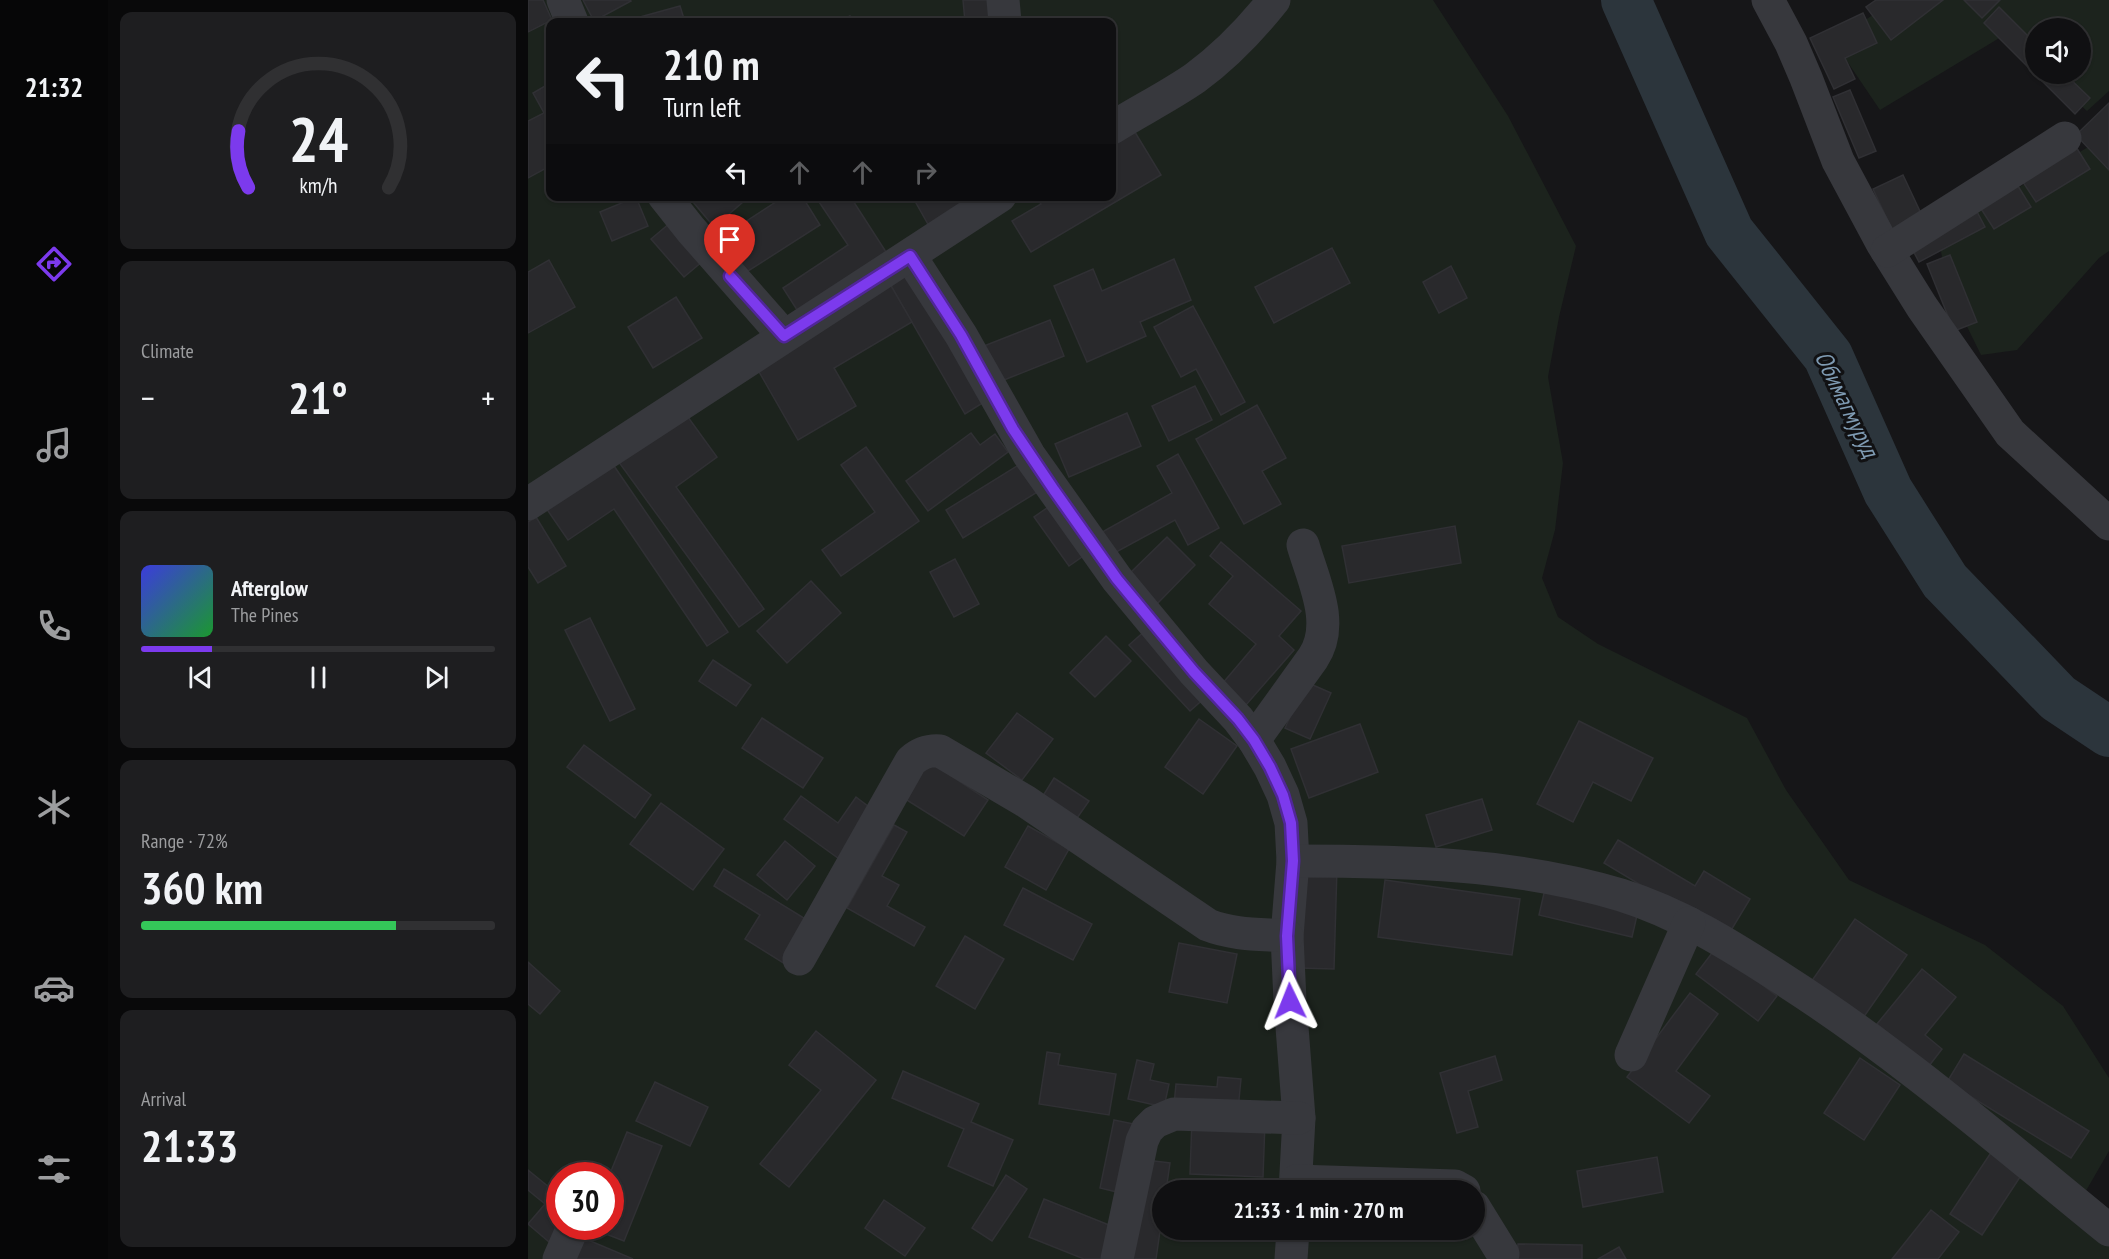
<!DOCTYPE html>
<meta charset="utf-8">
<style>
:root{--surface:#101012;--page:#1e1e20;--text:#f1f3f6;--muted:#9c9d9f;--line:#303032;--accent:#7c3aed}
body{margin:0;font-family:"PT Sans Narrow",sans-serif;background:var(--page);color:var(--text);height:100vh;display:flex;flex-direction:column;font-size:22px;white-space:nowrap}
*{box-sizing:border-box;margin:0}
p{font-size:20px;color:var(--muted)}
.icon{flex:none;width:33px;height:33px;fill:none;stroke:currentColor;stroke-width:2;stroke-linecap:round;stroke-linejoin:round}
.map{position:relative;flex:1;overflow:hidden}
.drawer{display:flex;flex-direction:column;gap:12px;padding:12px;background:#09090a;width:420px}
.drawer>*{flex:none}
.banner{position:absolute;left:18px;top:18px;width:570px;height:183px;border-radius:12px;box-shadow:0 2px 4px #0004,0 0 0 2px var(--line);background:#101012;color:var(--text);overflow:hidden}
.buttons{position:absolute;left:1497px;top:18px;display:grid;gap:12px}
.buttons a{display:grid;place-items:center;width:66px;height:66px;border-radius:50%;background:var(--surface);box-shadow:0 2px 4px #0004,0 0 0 2px var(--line);font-size:30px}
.speed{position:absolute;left:18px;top:1162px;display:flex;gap:12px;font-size:30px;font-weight:700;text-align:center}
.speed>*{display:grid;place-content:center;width:78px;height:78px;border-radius:50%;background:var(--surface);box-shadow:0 2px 4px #0004,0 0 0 2px var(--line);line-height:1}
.speed .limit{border:9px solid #d22;background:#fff;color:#111}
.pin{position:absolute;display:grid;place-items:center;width:51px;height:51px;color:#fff;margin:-62px -26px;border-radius:50% 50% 50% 0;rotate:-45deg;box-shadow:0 0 6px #0007}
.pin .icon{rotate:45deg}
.me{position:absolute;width:66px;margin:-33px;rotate:358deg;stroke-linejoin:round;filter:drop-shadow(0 0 4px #0008)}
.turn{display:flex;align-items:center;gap:21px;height:126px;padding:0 18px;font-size:27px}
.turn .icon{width:78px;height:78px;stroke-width:2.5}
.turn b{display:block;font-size:42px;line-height:51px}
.lanes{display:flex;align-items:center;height:57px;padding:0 18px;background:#0003;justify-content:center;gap:30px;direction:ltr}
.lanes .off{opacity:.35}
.big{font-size:45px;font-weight:700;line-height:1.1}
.drawer .card{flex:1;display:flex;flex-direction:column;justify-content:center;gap:9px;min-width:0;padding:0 21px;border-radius:12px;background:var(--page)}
.drawer .dial{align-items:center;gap:0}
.dial svg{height:156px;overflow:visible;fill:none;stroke:var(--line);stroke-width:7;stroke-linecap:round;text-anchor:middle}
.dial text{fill:var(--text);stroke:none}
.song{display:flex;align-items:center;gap:18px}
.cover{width:72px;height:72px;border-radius:9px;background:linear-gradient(135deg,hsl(240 70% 55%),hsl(130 70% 35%))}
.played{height:6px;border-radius:3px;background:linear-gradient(90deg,var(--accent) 20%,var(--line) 20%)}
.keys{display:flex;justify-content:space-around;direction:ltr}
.heat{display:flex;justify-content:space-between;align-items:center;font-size:33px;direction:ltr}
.charge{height:9px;border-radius:4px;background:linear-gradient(90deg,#34c759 72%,var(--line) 0)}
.trip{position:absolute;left:624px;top:1180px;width:333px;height:60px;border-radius:30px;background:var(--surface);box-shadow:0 2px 4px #0004,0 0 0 2px var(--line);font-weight:700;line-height:60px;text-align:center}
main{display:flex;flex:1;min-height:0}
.tab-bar{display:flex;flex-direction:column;width:108px;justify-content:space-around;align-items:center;background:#060607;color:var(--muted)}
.tab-bar .icon{width:42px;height:42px}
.tab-bar .on{color:var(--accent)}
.tab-bar b{font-size:27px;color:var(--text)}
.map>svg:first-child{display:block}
</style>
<main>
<nav class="tab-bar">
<b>21:32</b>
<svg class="icon on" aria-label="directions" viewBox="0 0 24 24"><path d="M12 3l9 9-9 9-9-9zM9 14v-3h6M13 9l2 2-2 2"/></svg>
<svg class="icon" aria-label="music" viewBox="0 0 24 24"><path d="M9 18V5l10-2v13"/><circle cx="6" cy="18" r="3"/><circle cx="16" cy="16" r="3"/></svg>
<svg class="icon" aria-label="phone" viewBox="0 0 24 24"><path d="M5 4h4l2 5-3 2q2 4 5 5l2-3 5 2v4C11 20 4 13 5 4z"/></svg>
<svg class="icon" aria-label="climate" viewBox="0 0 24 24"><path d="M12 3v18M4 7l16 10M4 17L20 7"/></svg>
<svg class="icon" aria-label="car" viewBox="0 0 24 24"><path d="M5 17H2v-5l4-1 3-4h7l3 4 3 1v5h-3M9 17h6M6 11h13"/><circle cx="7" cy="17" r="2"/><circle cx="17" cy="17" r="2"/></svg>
<svg class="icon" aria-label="filters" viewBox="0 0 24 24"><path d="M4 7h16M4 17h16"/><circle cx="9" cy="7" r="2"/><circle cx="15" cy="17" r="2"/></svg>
</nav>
<section class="drawer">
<div class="card dial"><svg viewBox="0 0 100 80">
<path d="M14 69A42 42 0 1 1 86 69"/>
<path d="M14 69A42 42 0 0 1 9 40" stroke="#7c3aed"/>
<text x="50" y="56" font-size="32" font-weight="700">24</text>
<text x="50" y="72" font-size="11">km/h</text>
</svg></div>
<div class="card"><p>Climate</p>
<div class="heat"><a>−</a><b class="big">21°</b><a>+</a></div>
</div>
<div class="card">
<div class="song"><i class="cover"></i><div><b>Afterglow</b><p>The Pines</p></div></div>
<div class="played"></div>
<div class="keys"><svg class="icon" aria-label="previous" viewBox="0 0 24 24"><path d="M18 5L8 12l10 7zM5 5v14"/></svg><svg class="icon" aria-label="pause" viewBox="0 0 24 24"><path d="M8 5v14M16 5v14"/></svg><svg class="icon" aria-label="next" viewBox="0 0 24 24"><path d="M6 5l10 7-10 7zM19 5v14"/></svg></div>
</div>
<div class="card"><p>Range · 72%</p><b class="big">360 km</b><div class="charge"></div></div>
<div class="card"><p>Arrival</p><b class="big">21:33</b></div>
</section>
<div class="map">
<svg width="1581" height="1259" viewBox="0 0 1581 1259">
<rect width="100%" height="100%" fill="#161618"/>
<g fill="#1c231d" fill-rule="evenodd">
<path d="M0 0H905L980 116 1048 246 1031 317 1020 377 1035 463 1027 530 1014 578 1030 617 1070 644 1219 718 1258 790 1321 880 1457 945 1535 1006 1581 1078V1151L1555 1196 1581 1217V1259H0ZM22 22H584V196H22ZM32 1176H82V1227H32ZM634 1191H946V1230H634Z"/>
<polygon points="1366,0 1581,0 1581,91 1559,111 1519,74 1552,74 1552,28 1508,28 1507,62 1478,34 1352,110 1306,42"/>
<polygon points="1581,135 1581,251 1571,258 1489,350 1453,355 1419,286 1410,234"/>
</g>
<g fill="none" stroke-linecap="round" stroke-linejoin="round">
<polyline stroke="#2c353c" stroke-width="50" points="1098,0 1201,232 1300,356 1360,491 1417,581 1530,698 1581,732"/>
</g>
<g fill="#29292c" stroke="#303034" stroke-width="1.5">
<polygon points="0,0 15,0 24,20 0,32"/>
<polygon points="55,0 102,0 103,1 66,21"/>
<polygon points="435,0 472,0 474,22 437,22"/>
<polygon points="1348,0 1415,0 1363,40 1338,7"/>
<polygon points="1436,0 1472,0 1454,18"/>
<polygon points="152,6 157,22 94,22"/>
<polygon points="1471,7 1508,44 1508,74 1537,74 1562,98 1547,114 1456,23"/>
<polygon points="1335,13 1349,43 1317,58 1327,79 1306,89 1282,38"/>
<polygon points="322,16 325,22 308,22"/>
<polygon points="22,83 22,166 0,178 0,121 16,113 5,93"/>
<polygon points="1322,90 1348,151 1331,158 1305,97"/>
<polygon points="1581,103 1581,170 1548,135"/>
<polygon points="602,124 633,175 503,252 484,221 513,204 508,196 584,196 584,135"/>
<polygon points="1543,139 1562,169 1508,202 1489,173"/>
<polygon points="1375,175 1397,222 1367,236 1345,189"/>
<polygon points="1485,178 1503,207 1466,229 1448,201"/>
<polygon points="160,196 222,196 186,227"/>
<polygon points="257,196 274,196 292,225 217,273 194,237"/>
<polygon points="287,196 322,196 360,255 271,313 255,288 320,245"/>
<polygon points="398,196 453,196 401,226 388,203"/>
<polygon points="108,197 120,226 84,241 72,212"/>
<polygon points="1446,206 1457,227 1391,262 1380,241"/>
<polygon points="142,223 175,261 156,277 123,239"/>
<polygon points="804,248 822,283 746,323 727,287"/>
<polygon points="1422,255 1449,322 1426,331 1399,264"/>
<polygon points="646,259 663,300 612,322 618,336 559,362 526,286 565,269 574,291"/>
<polygon points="21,260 47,307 0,333 0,272"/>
<polygon points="923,266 939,298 911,313 895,282"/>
<polygon points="386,270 461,399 437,414 362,284"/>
<polygon points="362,284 384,322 306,368 328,406 270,440 226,363"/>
<polygon points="148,297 174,338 125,368 100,327"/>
<polygon points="665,306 717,402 693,415 668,369 653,377 626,327"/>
<polygon points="522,320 536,356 471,382 456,346"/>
<polygon points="667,386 684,420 641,441 624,406"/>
<polygon points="729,405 758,458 734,471 753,504 716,524 668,439"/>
<polygon points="157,413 189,457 148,487 236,609 211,627 90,461"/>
<polygon points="599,413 613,446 541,477 527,444"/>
<polygon points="443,433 452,445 467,434 480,452 400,511 378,481"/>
<polygon points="338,447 391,521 313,576 294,550 347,512 313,465"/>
<polygon points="650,454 691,528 660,545 647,520 579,557 567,536 644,493 629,466"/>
<polygon points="84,463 200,632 179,646 86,509 40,540 18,508"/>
<polygon points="494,463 511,491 435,538 418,510"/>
<polygon points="526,503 561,552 541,566 506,517"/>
<polygon points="8,517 38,566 10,583 0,567 0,522"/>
<polygon points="927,526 933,563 821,583 814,546"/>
<polygon points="639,537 667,565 628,605 599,576"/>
<polygon points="693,542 773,611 751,636 766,650 718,705 694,684 728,644 681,604 705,576 682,556"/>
<polygon points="427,559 451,604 426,617 402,572"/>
<polygon points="283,581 313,613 259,663 229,631"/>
<polygon points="62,618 107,709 82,721 37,630"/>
<polygon points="619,629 679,696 662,711 601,645"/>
<polygon points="578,636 603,661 567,697 542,673"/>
<polygon points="185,660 223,685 208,706 171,681"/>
<polygon points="778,682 803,693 782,739 757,728"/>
<polygon points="489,713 525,739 494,780 458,753"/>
<polygon points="234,718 295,758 275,788 214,748"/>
<polygon points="671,719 709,746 675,794 637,767"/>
<polygon points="1051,721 1125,758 1103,801 1065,782 1045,822 1009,804"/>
<polygon points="832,724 850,772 781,798 763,749"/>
<polygon points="56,745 123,795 107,818 39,767"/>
<polygon points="399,760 460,800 436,836 374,797"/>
<polygon points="526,778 561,801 547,821 513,799"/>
<polygon points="273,796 310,823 328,797 349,813 314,861 256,819"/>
<polygon points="954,799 964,830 908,847 898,815"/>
<polygon points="133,803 196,849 165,890 102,844"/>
<polygon points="366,825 379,832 354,876 371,885 359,906 397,927 386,946 319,908"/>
<polygon points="500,826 541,849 518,890 477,867"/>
<polygon points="1090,840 1167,886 1176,871 1222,899 1199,937 1076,863"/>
<polygon points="257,841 287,866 259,900 229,875"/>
<polygon points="774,867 809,868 806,969 771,968"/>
<polygon points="196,869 284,923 257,964 217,939 232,915 186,886"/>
<polygon points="857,880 992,899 984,955 850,937"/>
<polygon points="495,888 564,924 545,960 476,925"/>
<polygon points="1017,889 1110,911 1104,937 1011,915"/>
<polygon points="1327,919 1379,955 1335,1018 1283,982"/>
<polygon points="437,936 476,959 447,1009 408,986"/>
<polygon points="651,943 709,954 699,1003 641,992"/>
<polygon points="1187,949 1249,996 1230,1021 1168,974"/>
<polygon points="0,962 32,991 12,1014 0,1004"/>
<polygon points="1394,969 1428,997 1397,1035 1414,1049 1401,1066 1349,1024"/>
<polygon points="1162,993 1190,1014 1148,1071 1182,1096 1161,1123 1099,1077"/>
<polygon points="288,1031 348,1080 261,1187 232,1164 293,1090 261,1065"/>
<polygon points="519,1052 532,1054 530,1065 588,1074 581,1115 511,1104"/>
<polygon points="1436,1054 1561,1131 1543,1158 1419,1082"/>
<polygon points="967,1056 974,1080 940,1091 950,1127 929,1133 912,1073"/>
<polygon points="1332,1058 1372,1085 1336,1140 1296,1113"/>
<polygon points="609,1060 626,1064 622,1080 641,1084 636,1107 600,1099"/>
<polygon points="375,1071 451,1104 443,1122 485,1140 465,1186 420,1166 436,1129 364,1098"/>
<polygon points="690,1077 713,1079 710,1110 646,1105 648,1084 689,1087"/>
<polygon points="127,1082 180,1107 162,1146 108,1121"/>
<polygon points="664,1119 737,1122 735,1177 662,1174"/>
<polygon points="586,1120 611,1125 597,1194 572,1188"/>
<polygon points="99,1132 134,1146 96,1241 60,1227 82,1227 82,1176 81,1176"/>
<polygon points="1464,1151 1496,1171 1454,1235 1422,1214"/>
<polygon points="1129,1157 1135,1192 1055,1207 1049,1171"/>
<polygon points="618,1160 642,1163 638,1191 634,1191 634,1217 628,1259 604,1259"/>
<polygon points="0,1170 32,1196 32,1227 21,1242 0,1224 17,1204 0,1190"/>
<polygon points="478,1175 499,1189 464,1241 444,1228"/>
<polygon points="516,1199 586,1227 574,1259 556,1259 501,1237"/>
<polygon points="356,1200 397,1228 377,1256 337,1228"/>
<polygon points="1403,1210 1431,1232 1410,1259 1364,1259"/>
<polygon points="778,1230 845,1230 845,1236 777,1234"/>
<polygon points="53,1237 105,1259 44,1259"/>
<polygon points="990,1244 1054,1245 1054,1259 989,1259"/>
<polygon points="1091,1247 1098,1259 1070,1259"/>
</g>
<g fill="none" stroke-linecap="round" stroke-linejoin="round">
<g stroke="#37383d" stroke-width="33">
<polyline points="35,0 44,22"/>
<polyline points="475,0 477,22"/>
<polyline points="1240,0 1263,43 1278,78 1310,161 1354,243 1394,307 1482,433 1581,524"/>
<path d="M584 128C611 111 641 96 667 78 697 56 723 29 746 0"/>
<polyline points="136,196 163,230 256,336"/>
<polyline points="1359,251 1537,138"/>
<polyline points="382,256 433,335 501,455 589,579 666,672 710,719 726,740 742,767 755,795 763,823 765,861 759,936 762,1001 771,1118 767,1191"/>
<polyline points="0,504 472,196"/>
<path d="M726 740 785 658C808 624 785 580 775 545"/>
<path d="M765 861C875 861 987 863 1093 895 1151 913 1202 945 1253 978 1369 1052 1474 1143 1581 1230"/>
<path d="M271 959 383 761C392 753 400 750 412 751L497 801 680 925C705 935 732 934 759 936"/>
<polyline points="1103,1055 1161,923"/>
<polyline points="768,1181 927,1186 936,1191"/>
<polyline points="946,1207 975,1254"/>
<polyline points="31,1259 45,1227"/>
<polyline points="589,1259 614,1141 619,1130 627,1122 646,1114 771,1118"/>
<polyline points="763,1259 765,1230"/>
</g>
</g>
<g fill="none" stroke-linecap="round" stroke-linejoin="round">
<defs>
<polyline id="route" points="202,276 256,336 382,256 433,335 485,429 526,490 589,579 666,672 710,719 726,740 742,767 755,795 763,823 765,861 759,936 762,1001"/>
</defs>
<use href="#route" stroke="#51269a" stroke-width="15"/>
<use href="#route" stroke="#7c3aed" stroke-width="10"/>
</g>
<g text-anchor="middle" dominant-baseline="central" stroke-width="6" stroke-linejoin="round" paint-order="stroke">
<g font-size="24" font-style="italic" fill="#7f9bb3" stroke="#111113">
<text transform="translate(1319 404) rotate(64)">Обимагмуруд</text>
</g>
</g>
</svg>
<div class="buttons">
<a><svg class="icon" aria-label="sound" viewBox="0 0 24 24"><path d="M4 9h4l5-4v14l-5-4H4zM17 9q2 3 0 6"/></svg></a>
</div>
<div class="speed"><div class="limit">30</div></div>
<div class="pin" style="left:202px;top:276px;background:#d93025"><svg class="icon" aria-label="arrive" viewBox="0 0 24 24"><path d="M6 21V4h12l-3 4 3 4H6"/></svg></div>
<svg class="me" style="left:762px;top:1001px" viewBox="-20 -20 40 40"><path d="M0-17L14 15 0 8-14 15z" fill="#7c3aed" stroke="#fff" stroke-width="4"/></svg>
<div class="trip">21:33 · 1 min · 270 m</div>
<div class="banner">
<div class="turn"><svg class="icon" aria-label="left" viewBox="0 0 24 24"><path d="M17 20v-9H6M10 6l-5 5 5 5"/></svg><div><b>210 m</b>Turn left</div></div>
<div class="lanes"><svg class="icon" aria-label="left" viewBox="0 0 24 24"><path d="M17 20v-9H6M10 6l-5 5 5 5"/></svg><svg class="icon off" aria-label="ahead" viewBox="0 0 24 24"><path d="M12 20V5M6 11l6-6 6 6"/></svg><svg class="icon off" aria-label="ahead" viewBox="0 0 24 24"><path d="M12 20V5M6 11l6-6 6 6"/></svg><svg class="icon off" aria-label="right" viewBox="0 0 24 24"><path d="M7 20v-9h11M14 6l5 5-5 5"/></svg></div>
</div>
</div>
</main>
